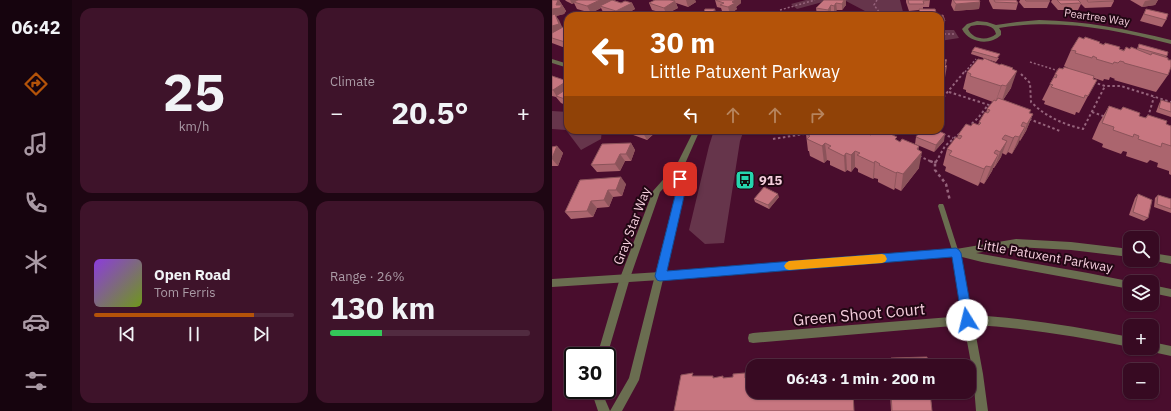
<!DOCTYPE html>
<meta charset="utf-8">
<style>
:root{--surface:#370a22;--page:#3e132a;--text:#f1f3f6;--muted:#aa9aa5;--line:#512b40;--accent:#b45309}
body{margin:0;font-family:"IBM Plex Sans",sans-serif;background:var(--page);color:var(--text);height:100vh;display:flex;flex-direction:column;font-size:15px;white-space:nowrap}
*{box-sizing:border-box;margin:0}
p{font-size:13px;color:var(--muted)}
.icon{flex:none;width:22px;height:22px;fill:none;stroke:currentColor;stroke-width:2;stroke-linecap:round;stroke-linejoin:round}
.map{position:relative;flex:1;overflow:hidden}
.sheet{display:flex;flex-direction:column;gap:8px;padding:8px;background:#1e0613;width:480px}
.sheet>*{flex:none}
.banner{position:absolute;left:12px;top:12px;width:380px;height:122px;border-radius:12px;box-shadow:0 1px 3px #0004,0 0 0 1px var(--line);background:#b45309;color:#fff;overflow:hidden}
.buttons{position:absolute;left:571px;top:231px;display:grid;gap:8px}
.buttons a{display:grid;place-items:center;width:36px;height:36px;border-radius:8px;background:var(--surface);box-shadow:0 1px 3px #0004,0 0 0 1px var(--line);font-size:20px}
.speed{position:absolute;left:12px;top:347px;display:flex;gap:8px;font-size:20px;font-weight:700;text-align:center}
.speed>*{display:grid;place-content:center;width:52px;height:52px;border-radius:50%;background:var(--surface);box-shadow:0 1px 3px #0004,0 0 0 1px var(--line);line-height:1}
.speed .limit{border:2px solid #111;border-radius:6px;background:#fff;color:#111}
.pin{position:absolute;display:grid;place-items:center;width:34px;height:34px;color:#fff;margin:-17px;border-radius:8px;box-shadow:0 2px 6px #0006}
.me{position:absolute;width:44px;margin:-22px;rotate:351deg;stroke-linejoin:round;filter:drop-shadow(0 0 3px #0008)}
.turn{display:flex;align-items:center;gap:14px;height:84px;padding:0 20px;font-size:18px}
.turn .icon{width:52px;height:52px;stroke-width:2.5}
.turn b{display:block;font-size:28px;line-height:34px}
.lanes{display:flex;align-items:center;height:38px;padding:0 20px;background:#0003;justify-content:center;gap:20px;direction:ltr}
.lanes .off{opacity:.35}
.big{font-size:30px;font-weight:700;line-height:1.1}
.sheet .widget{flex:1;display:flex;flex-direction:column;justify-content:center;gap:6px;min-width:0;padding:0 14px;border-radius:12px;background:var(--page)}
.sheet .dial{align-items:center;gap:0}
.dial b{font-size:52px;line-height:1}
.song{display:flex;align-items:center;gap:12px}
.cover{width:48px;height:48px;border-radius:6px;background:linear-gradient(135deg,hsl(270 70% 55%),hsl(80 70% 35%))}
.played{height:4px;border-radius:2px;background:linear-gradient(90deg,var(--accent) 80%,var(--line) 80%)}
.keys{display:flex;justify-content:space-around;direction:ltr}
.heat{display:flex;justify-content:space-between;align-items:center;font-size:22px;direction:ltr}
.charge{height:6px;border-radius:3px;background:linear-gradient(90deg,#34c759 26%,var(--line) 0)}
.sheet .tiles{flex:1;display:grid;gap:8px;grid-template-columns:repeat(2,1fr)}
.trip{position:absolute;left:194px;top:359px;width:230px;height:40px;border-radius:12px;background:var(--surface);box-shadow:0 1px 3px #0004,0 0 0 1px var(--line);font-weight:700;line-height:40px;text-align:center}
main{display:flex;flex:1;min-height:0}
.tab-bar{display:flex;flex-direction:column;width:72px;justify-content:space-around;align-items:center;background:#16040e;color:var(--muted)}
.tab-bar .icon{width:28px;height:28px}
.tab-bar .current{color:var(--accent)}
.tab-bar b{font-size:18px;color:var(--text)}
.map>svg:first-child{display:block}
</style>
<main>
<nav class="tab-bar">
<b>06:42</b>
<svg class="icon current" aria-label="directions" viewBox="0 0 24 24"><path d="M12 3l9 9-9 9-9-9zM9 14v-3h6M13 9l2 2-2 2"/></svg>
<svg class="icon" aria-label="music" viewBox="0 0 24 24"><path d="M9 18V5l10-2v13"/><circle cx="6" cy="18" r="3"/><circle cx="16" cy="16" r="3"/></svg>
<svg class="icon" aria-label="phone" viewBox="0 0 24 24"><path d="M5 4h4l2 5-3 2q2 4 5 5l2-3 5 2v4C11 20 4 13 5 4z"/></svg>
<svg class="icon" aria-label="climate" viewBox="0 0 24 24"><path d="M12 3v18M4 7l16 10M4 17L20 7"/></svg>
<svg class="icon" aria-label="car" viewBox="0 0 24 24"><path d="M5 17H2v-5l4-1 3-4h7l3 4 3 1v5h-3M9 17h6M6 11h13"/><circle cx="7" cy="17" r="2"/><circle cx="17" cy="17" r="2"/></svg>
<svg class="icon" aria-label="filters" viewBox="0 0 24 24"><path d="M4 7h16M4 17h16"/><circle cx="9" cy="7" r="2"/><circle cx="15" cy="17" r="2"/></svg>
</nav>
<section class="sheet">
<div class="tiles">
<div class="widget dial"><b>25</b><p>km/h</p></div>
<div class="widget"><p>Climate</p>
<div class="heat"><a>−</a><b class="big">20.5°</b><a>+</a></div>
</div>
<div class="widget">
<div class="song"><i class="cover"></i><div><b>Open Road</b><p>Tom Ferris</p></div></div>
<div class="played"></div>
<div class="keys"><svg class="icon" aria-label="previous" viewBox="0 0 24 24"><path d="M18 5L8 12l10 7zM5 5v14"/></svg><svg class="icon" aria-label="pause" viewBox="0 0 24 24"><path d="M8 5v14M16 5v14"/></svg><svg class="icon" aria-label="next" viewBox="0 0 24 24"><path d="M6 5l10 7-10 7zM19 5v14"/></svg></div>
</div>
<div class="widget"><p>Range · 26%</p><b class="big">130 km</b><div class="charge"></div></div>
</div>
</section>
<div class="map">
<svg width="619" height="411" viewBox="0 0 619 411">
<rect width="100%" height="100%" fill="#490d2d"/>
<g fill="#66354b">
<polygon points="254,0 278,0 245,9 239,4"/>
<polygon points="292,0 348,0 352,16 318,16 313,11"/>
<polygon points="388,30 402,30 407,38 388,41"/>
<polygon points="0,111 16,112 16,130 50,130 49,139 29,150 14,130 0,129"/>
<polygon points="162,130 192,130 188,141 172,243 153,244 137,230 157,146"/>
</g>
<g fill="none" stroke-linecap="round" stroke-linejoin="round">
<g stroke="#96647c" stroke-width="1.5" stroke-dasharray="2 2" stroke-linecap="butt">
<polyline points="325,0 322,5 330,16"/>
<polyline points="228,10 263,0"/>
<polyline points="388,34 404,34"/>
<polyline points="478,62 507,71"/>
<polyline points="413,72 424,59"/>
</g>
<g stroke="#96647c" stroke-width="2" stroke-dasharray="2.5 2.5" stroke-linecap="butt">
<path d="M469 74 478 83 479 102C494 117 511 124 531 129L553 86"/>
<polyline points="541,82 553,86 569,86 619,102"/>
<polyline points="397,92 440,106"/>
<polyline points="388,101 413,71"/>
<polyline points="540,112 554,117"/>
<polyline points="596,117 602,97"/>
<polyline points="477,119 508,131"/>
<polyline points="416,127 426,118 436,105"/>
<polyline points="391,134 401,138"/>
<polyline points="340,138 348,130"/>
<polyline points="221,139 258,133 258,130"/>
<polyline points="367,156 380,162"/>
<polyline points="384,162 393,146 407,134"/>
</g>
<g stroke="#96647c" stroke-width="2.5" stroke-dasharray="3 3" stroke-linecap="butt">
<polyline points="378,161 383,163 383,170 394,184 398,201"/>
<polyline points="383,163 384,161"/>
</g>
<polygon fill="#6a6d50" fill-rule="evenodd" points="387,204 391,204 392,206 407,253 406,255 404,256 402,255 401,253 386,206"/>
<g fill="#6a6d50" fill-rule="evenodd">
<polygon points="217,11 221,11 223,16 219,16"/>
<path d="M487 20C532 21 575 29 619 40V44C561 29 507 18 447 28L449 31V35C438 46 417 43 410 29L415 24 425 21 435 22 444 25 465 22ZM425 25C433 25 442 25 444 34 436 41 421 40 416 29L419 26Z"/>
<polygon points="0,59 16,64 16,68 0,63"/>
<polygon points="142,130 148,130 132,166 132,192 87,380 70,411 58,411 77,378 124,192 124,175 108,192 78,278 55,356 45,356 68,278 101,191 125,164"/>
<path d="M404 249 407 250 408 253 420 315C474 318 525 327 578 337V347C526 337 475 328 422 325L431 374 436 411H424L421 374 412 325 201 343 197 342 196 338 197 334 201 333 411 316 400 253 401 250Z"/>
<polygon points="600,342 619,346 619,356 596,351 595,348 600,348"/>
<polygon points="39,390 49,390 58,411 46,411"/>
</g>
<g fill="#6a6d50" fill-rule="evenodd">
<polygon points="464,239 519,242 578,249 578,257 519,250 464,247 424,253 536,273 581,282 578,282 578,289 430,262 406,256 108,280 0,287 0,279 108,272 404,249"/>
<polygon points="600,253 619,256 619,264 598,260 600,260"/>
<polygon points="600,285 619,289 619,297 600,293"/>
</g>
</g>
<g fill="#ab656e">
<polygon points="0,0 7,0 14,11 12,14 4,16 10,28 16,29 16,49 0,43"/>
<polygon points="13,0 62,0 69,3 80,3 83,9 70,16 62,16 51,12 49,8 39,13 25,9 22,3 20,4 14,1"/>
<polygon points="103,0 143,0 144,2 136,7 124,3 126,8 114,14 100,10 97,3"/>
<polygon points="163,0 189,0 189,3 184,7 185,9 178,14 170,11 169,8 165,7"/>
<polygon points="272,0 294,0 294,5 290,10 285,10 282,12 279,12 276,16 265,15 264,8"/>
<polygon points="354,0 378,0 377,7 371,7 371,9 383,9 385,16 391,15 393,21 392,27 388,28 388,16 367,16 367,10 357,11 354,2"/>
<polygon points="400,0 427,0 428,2 427,9 402,11 399,5"/>
<polygon points="437,0 464,0 466,3 464,10 441,9 437,1"/>
<polygon points="468,0 497,0 498,1 495,8 472,8 467,2"/>
<polygon points="500,0 561,0 562,1 559,7 533,8 529,4 526,10 506,10 499,2"/>
<polygon points="578,0 606,0 603,5 590,7"/>
<polygon points="594,9 614,20 610,27 588,21"/>
<polygon points="152,12 165,15 164,16 138,16"/>
<polygon points="547,43 572,50 578,49 585,49 587,44 615,56 614,57 616,60 616,75 604,92 562,80 563,79 558,77 557,80 552,79 551,81 542,78 536,96 527,113 524,112 523,115 492,104 493,101 490,100 503,74 511,69 516,68 512,66 519,50"/>
<polygon points="420,51 447,58 444,62 419,54"/>
<polygon points="461,70 459,88 451,100 481,114 474,131 468,141 467,140 460,154 456,152 454,155 450,153 449,157 442,168 441,168 440,171 432,184 428,182 426,186 393,171 394,167 391,165 395,149 405,138 406,135 419,126 426,125 427,122 434,113 435,109 441,102 414,92 414,90 411,89 415,72"/>
<polygon points="0,76 15,81 16,82 16,106 9,103 4,97 0,96"/>
<polygon points="609,100 619,103 619,117 604,112 607,104"/>
<polygon points="557,106 569,110 571,107 587,116 593,118 596,115 614,124 619,126 619,175 617,174 617,171 605,167 606,163 598,160 595,163 574,156 575,152 571,151 569,154 550,147 551,144 540,139 547,123"/>
<polygon points="71,130 106,130 95,140 73,132"/>
<polygon points="317,130 317,135 319,135 344,140 348,142 367,146 366,150 367,168 349,191 343,188 342,190 326,182 326,179 322,178 321,179 306,172 306,169 303,167 299,172 295,170 293,172 278,165 278,161 275,160 272,163 258,156 257,151 256,151 254,134"/>
<polygon points="330,130 338,130 336,132"/>
<polygon points="364,137 392,141 382,152 363,144"/>
<polygon points="79,143 83,150 79,161 73,161 68,171 45,172 39,165"/>
<polygon points="5,146 11,153 6,166 0,166 0,147"/>
<polygon points="28,180 74,184 70,196 61,197 57,207 45,208 41,217 19,219 13,212"/>
<polygon points="586,194 596,218 592,221 577,215 583,198"/>
<polygon points="606,195 619,199 619,213 602,207 603,198"/>
<polygon points="227,197 217,209 203,202 202,199"/>
<polygon points="338,392 378,392 380,411 339,411"/>
</g>
<g fill="#8b535a">
<polygon points="6,0 7,0 14,11 12,14 4,16 7,20 12,31 0,34 0,9 4,5"/>
<polygon points="18,0 28,0 22,2 22,3 20,4"/>
<polygon points="48,0 62,0 62,1 48,6 49,8 39,13 35,6"/>
<polygon points="134,0 143,0 144,2 136,7"/>
<polygon points="183,0 189,0 189,3 184,7 185,9 178,14 176,7 180,2"/>
<polygon points="292,0 294,0 294,5 290,10 290,4"/>
<polygon points="599,0 606,0 603,5 590,7 593,1"/>
<polygon points="123,1 126,8 114,14 112,8"/>
<polygon points="428,2 427,9 402,11 404,4"/>
<polygon points="80,3 83,9 70,16 66,16 64,11"/>
<polygon points="284,3 285,10 282,12 282,6"/>
<polygon points="279,5 279,12 276,16 276,10"/>
<polygon points="163,9 165,15 164,16 161,16 160,14"/>
<polygon points="16,40 16,47 13,42"/>
<polygon points="395,60 393,68 395,66 392,83 388,87 388,76 390,64"/>
<polygon points="461,68 456,84 465,71 459,88 449,103 460,69"/>
<polygon points="15,81 16,82 16,91 5,97 1,90"/>
<polygon points="450,85 444,101 443,103 449,86"/>
<polygon points="481,114 474,131 468,141 475,124"/>
<polygon points="473,127 466,144 460,154 467,137"/>
<polygon points="94,130 106,130 95,140 91,133"/>
<polygon points="393,134 392,141 382,152 384,145"/>
<polygon points="463,136 456,152 454,155 461,138"/>
<polygon points="455,141 449,157 442,168 448,152"/>
<polygon points="79,143 83,150 79,161 74,154"/>
<polygon points="273,143 275,160 272,163 270,146"/>
<polygon points="5,146 11,153 6,166 0,159 0,158"/>
<polygon points="367,146 365,157 370,152 367,168 349,191 351,174 365,149"/>
<polygon points="303,151 303,167 299,172 299,155"/>
<polygon points="294,153 295,170 293,172 292,156"/>
<polygon points="68,154 73,161 68,171 63,164"/>
<polygon points="446,155 440,171 432,184 439,167"/>
<polygon points="323,161 322,178 321,179 322,163"/>
<polygon points="434,166 428,182 426,186 432,169"/>
<polygon points="345,172 343,188 342,190 344,173"/>
<polygon points="69,177 74,184 70,196 64,190"/>
<polygon points="56,190 61,197 57,207 52,200"/>
<polygon points="226,194 227,197 217,209 216,205"/>
<polygon points="39,201 45,208 41,217 35,211"/>
<polygon points="193,373 197,377 196,382 193,378"/>
</g>
<g fill="#c77680" stroke="#8b535a">
<polygon points="0,0 6,0 4,5 10,5 8,8 0,9"/>
<polygon points="26,0 48,0 35,6 22,2"/>
<polygon points="60,0 69,3 73,1 80,3 64,11 48,6"/>
<polygon points="103,0 118,0 123,1 112,8 97,3"/>
<polygon points="163,0 183,0 180,2 183,3 176,7 168,5 172,3"/>
<polygon points="272,0 292,0 290,4 284,3 282,6 279,5 276,10 264,8"/>
<polygon points="356,0 378,0 371,1 372,4 357,4"/>
<polygon points="401,0 427,0 428,2 404,4"/>
<polygon points="442,0 464,0 466,3 443,2"/>
<polygon points="473,0 497,0 498,1 474,1"/>
<polygon points="505,0 526,0 529,3 509,4"/>
<polygon points="535,0 561,0 562,1 536,2"/>
<polygon points="153,9 163,9 160,14 155,14 154,16 138,16 140,12 152,12"/>
<polygon points="367,9 383,9 385,16 391,15 393,21 388,21 388,16 369,16"/>
<polygon points="594,9 616,14 614,20 592,14"/>
<polygon points="3,14 7,24 0,26 0,15"/>
<polygon points="11,27 16,29 16,40 13,42 0,38 0,33"/>
<polygon points="527,37 532,39 533,37 548,42 547,43 552,45 553,43 568,47 567,49 572,51 574,47 578,49 579,47 599,55 600,53 616,58 616,60 619,60 619,67 616,75 572,63 572,62 568,61 566,63 562,62 561,64 544,59 545,58 541,56 540,58 523,53 524,51 519,50"/>
<polygon points="587,44 616,52 615,56 586,48"/>
<polygon points="423,47 448,54 445,58 420,51"/>
<polygon points="388,58 395,60 390,64 395,66 388,73"/>
<polygon points="432,58 448,65 449,64 461,68 460,69 465,71 454,86 450,85 449,86 418,76 419,74 415,72 426,59 431,60"/>
<polygon points="512,67 542,76 541,79 545,80 536,96 533,95 532,98 499,87 501,85 498,84 502,77 504,78 505,75 503,74 507,68 511,69"/>
<polygon points="0,76 15,81 1,90 0,90"/>
<polygon points="16,88 16,100 4,96"/>
<polygon points="446,98 479,110 477,113 481,114 475,124 471,122 469,126 473,127 467,137 463,136 461,138 453,135 450,139 455,141 448,152 444,150 442,153 446,155 439,167 434,166 432,169 397,155 400,151 395,149 404,137 408,139 410,136 406,135 414,124 419,126 421,123 427,125 429,123 427,122 433,112 436,113 438,110 435,109 442,100 444,101"/>
<polygon points="609,100 619,103 619,112 607,108"/>
<polygon points="557,106 569,110 571,107 588,113 587,116 594,118 596,115 615,121 614,124 619,126 619,146 610,143 609,147 586,139 587,136 582,134 581,137 561,130 562,127 550,123"/>
<polygon points="83,130 94,130 91,133"/>
<polygon points="258,130 317,130 314,133 319,135 323,131 327,133 330,130 345,137 343,139 348,142 350,139 367,146 365,149 370,152 351,174 345,172 344,173 327,165 328,164 323,161 322,163 305,155 308,153 303,151 299,155 294,153 292,156 276,148 279,146 273,143 270,146 255,139 258,136 254,134"/>
<polygon points="369,130 385,130 393,134 384,145 364,137"/>
<polygon points="79,143 74,154 68,154 63,164 39,165 50,144"/>
<polygon points="5,146 0,158 0,147"/>
<polygon points="69,177 64,190 56,190 52,200 39,201 35,211 13,212 28,180"/>
<polygon points="212,187 226,194 216,205 202,199"/>
<polygon points="586,194 600,200 596,218 581,212"/>
<polygon points="606,195 619,199 619,209 605,204"/>
<polygon points="375,357 376,366 340,366 339,358"/>
<polygon points="141,373 140,376 161,376 161,378 171,376 171,378 181,377 181,374 193,373 193,378 201,378 201,392 301,392 302,411 122,411 129,375"/>
<polygon points="339,392 378,392 380,411 340,411"/>
</g>
<polygon fill="#1a73e8" stroke="#114b97" points="128,176 132,179 133,192 115,271 404,248 407,250 409,253 421,320 419,323 415,325 411,323 410,320 400,257 108,281 105,280 103,276 124,192 124,179"/>
<polygon fill="#f59e0b" points="330,254 333,255 335,259 333,262 330,263 237,270 234,269 232,266 234,263 237,261"/>
<defs>
<symbol id="bus-square" viewBox="-11 -11 22 22"><rect x="-9" y="-9" width="18" height="18" rx="4" fill="#25d5ae" stroke="#210713"/><path d="M-5-6H5V4H4V6H2V4H-2V6H-4V4H-5ZM-3.5-4V0h7V-4ZM-3.5 1.2v1.5H-2V1.2ZM2 1.2v1.5H3.5V1.2Z" fill="#111"/></symbol>
</defs>
<g fill-rule="evenodd">
<use href="#bus-square" x="182" y="169" width="22" height="22"/>
</g>
<g text-anchor="middle" dominant-baseline="central" stroke-width="4" stroke-linejoin="round" paint-order="stroke">
<g font-size="11" fill="#f5cedd" stroke="#210713">
<text transform="translate(545 17) rotate(8)">Peartree Way</text>
</g>
<g font-size="13" font-weight="bold" fill="#f5cedd" stroke="#210713" text-anchor="start">
<text x="207" y="180">915</text>
</g>
<g font-size="13" fill="#f5cedd" stroke="#210713">
<text transform="translate(80 226) rotate(-69)">Gray Star Way</text>
<text transform="translate(493 256) rotate(10)">Little Patuxent Parkway</text>
</g>
<g font-size="16" fill="#f5cedd" stroke="#210713">
<text transform="translate(307 314) rotate(-5)">Green Shoot Court</text>
</g>
</g>
</svg>
<div class="buttons">
<a><svg class="icon" aria-label="search" viewBox="0 0 24 24"><circle cx="10" cy="10" r="6"/><path d="M15 15l6 6"/></svg></a>
<a><svg class="icon" aria-label="layers" viewBox="0 0 24 24"><path d="M12 4l9 5-9 5-9-5zM3 14l9 5 9-5"/></svg></a>
<a>+</a>
<a>−</a>
</div>
<div class="speed"><div class="limit">30</div></div>
<div class="pin" style="left:128px;top:179px;background:#d93025"><svg class="icon" aria-label="arrive" viewBox="0 0 24 24"><path d="M6 21V4h12l-3 4 3 4H6"/></svg></div>
<svg class="me" style="left:415px;top:320px" viewBox="-20 -20 40 40"><circle r="19" fill="#fff"/><path d="M0-13L10 11 0 6-10 11z" fill="#1a73e8"/></svg>
<div class="trip">06:43 · 1 min · 200 m</div>
<div class="banner">
<div class="turn"><svg class="icon" aria-label="left" viewBox="0 0 24 24"><path d="M17 20v-9H6M10 6l-5 5 5 5"/></svg><div><b>30 m</b>Little Patuxent Parkway</div></div>
<div class="lanes"><svg class="icon" aria-label="left" viewBox="0 0 24 24"><path d="M17 20v-9H6M10 6l-5 5 5 5"/></svg><svg class="icon off" aria-label="ahead" viewBox="0 0 24 24"><path d="M12 20V5M6 11l6-6 6 6"/></svg><svg class="icon off" aria-label="ahead" viewBox="0 0 24 24"><path d="M12 20V5M6 11l6-6 6 6"/></svg><svg class="icon off" aria-label="right" viewBox="0 0 24 24"><path d="M7 20v-9h11M14 6l5 5-5 5"/></svg></div>
</div>
</div>
</main>
